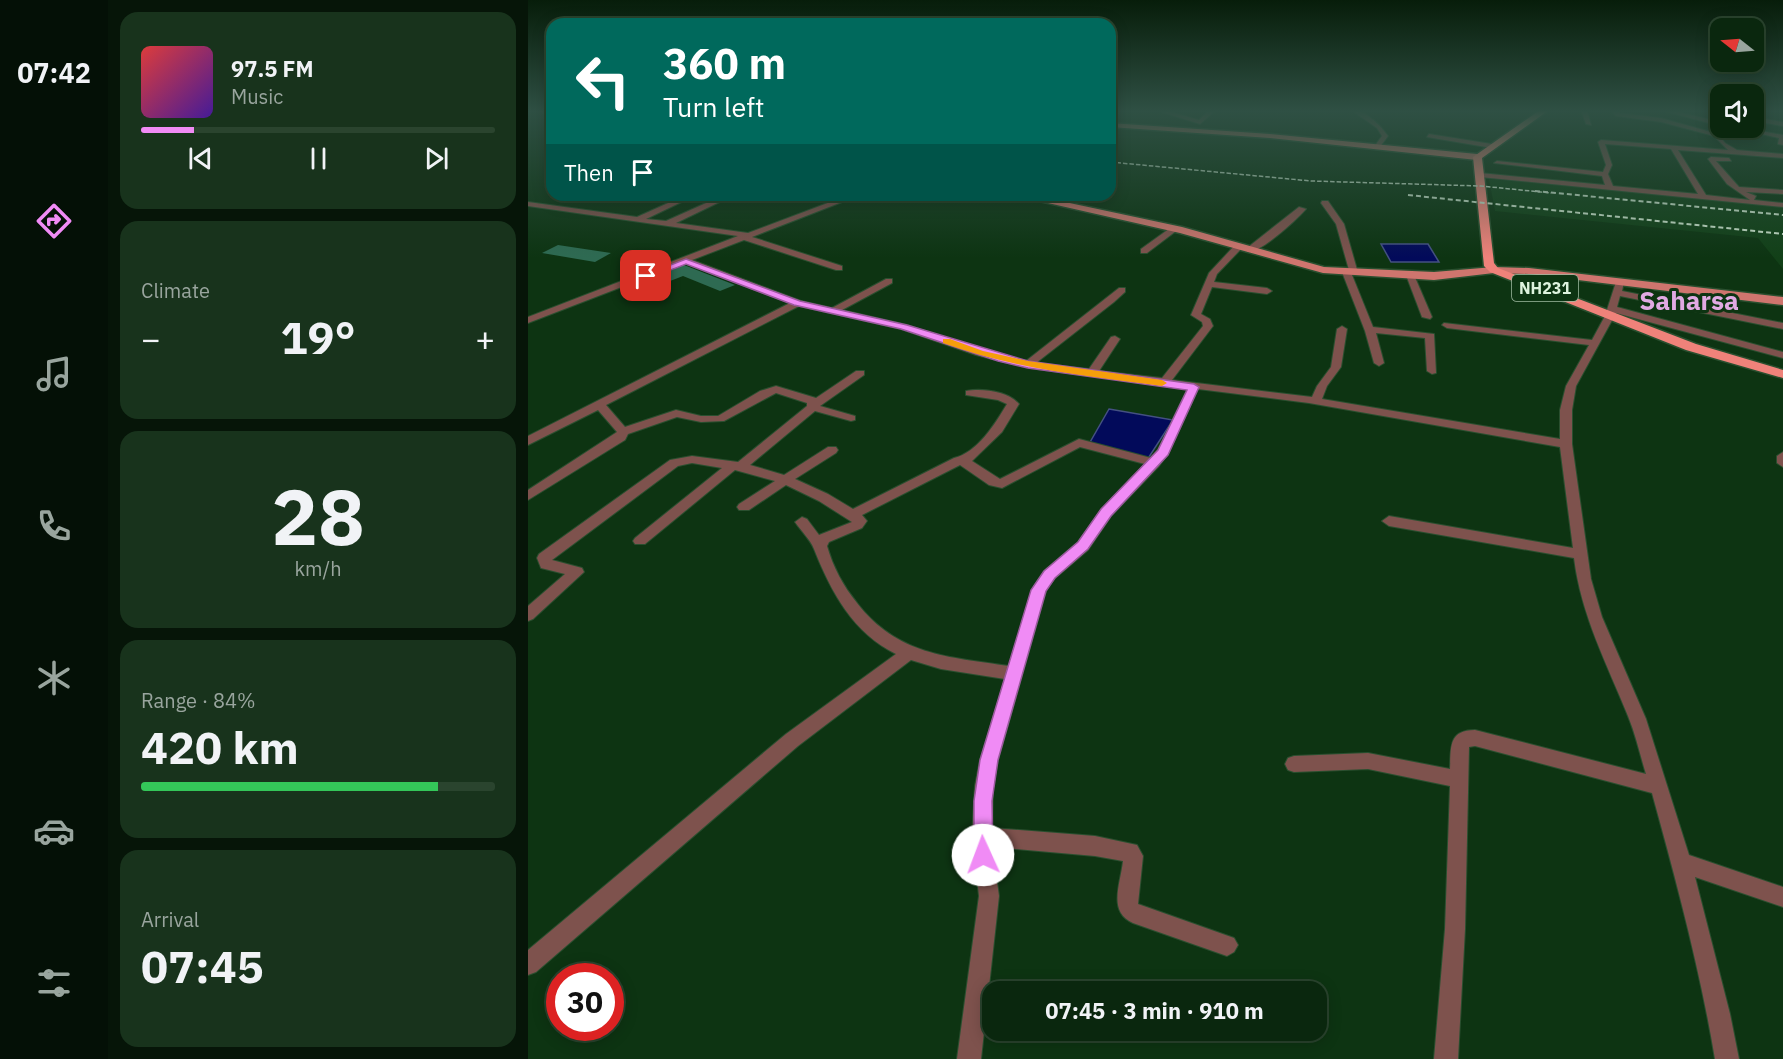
<!DOCTYPE html>
<meta charset="utf-8">
<style>
:root{--surface:#0a270e;--page:#18331c;--text:#f1f3f6;--muted:#99a59e;--line:#2a442e;--accent:#f08bf5}
body{margin:0;font-family:"IBM Plex Sans",sans-serif;background:var(--page);color:var(--text);height:100vh;display:flex;flex-direction:column;font-size:22px;white-space:nowrap}
*{box-sizing:border-box;margin:0}
p{font-size:20px;color:var(--muted)}
.icon{flex:none;width:33px;height:33px;fill:none;stroke:currentColor;stroke-width:2;stroke-linecap:round;stroke-linejoin:round}
.map{position:relative;flex:1;overflow:hidden}
.drawer{display:flex;flex-direction:column;gap:12px;padding:12px;background:#061508;width:420px}
.drawer>*{flex:none}
.top-card{position:absolute;left:18px;top:18px;width:570px;height:183px;border-radius:18px;box-shadow:0 3px 15px #0003,0 0 0 2px var(--line);background:#00695c;color:#fff;overflow:hidden}
.needle{width:39px;rotate:287deg}
.tools{position:absolute;left:1182px;top:18px;display:grid;gap:12px}
.tools a{display:grid;place-items:center;width:54px;height:54px;border-radius:12px;background:var(--surface);box-shadow:0 3px 15px #0003,0 0 0 2px var(--line);font-size:30px}
.speed{position:absolute;left:18px;top:963px;display:flex;gap:12px;font-size:30px;font-weight:700;text-align:center}
.speed>*{display:grid;place-content:center;width:78px;height:78px;border-radius:50%;background:var(--surface);box-shadow:0 3px 15px #0003,0 0 0 2px var(--line);line-height:1}
.speed .limit{border:9px solid #d22;background:#fff;color:#111}
.pin{position:absolute;display:grid;place-items:center;width:51px;height:51px;color:#fff;margin:-26px;border-radius:12px;box-shadow:0 3px 9px #0006}
.me{position:absolute;width:66px;margin:-33px;rotate:358deg;stroke-linejoin:round;filter:drop-shadow(0 0 4px #0008)}
.turn{display:flex;align-items:center;gap:21px;height:126px;padding:0 18px;font-size:27px}
.turn .icon{width:78px;height:78px;stroke-width:2.5}
.turn b{display:block;font-size:42px;line-height:51px}
.then{display:flex;align-items:center;height:57px;padding:0 18px;background:#0003;gap:12px;font-size:22px}
.big{font-size:45px;font-weight:700;line-height:1.1}
.drawer .widget{flex:1;display:flex;flex-direction:column;justify-content:center;gap:9px;min-width:0;padding:0 21px;border-radius:18px;background:var(--page)}
.drawer .dial{align-items:center;gap:0}
.dial b{font-size:78px;line-height:1}
.song{display:flex;align-items:center;gap:18px}
.cover{width:72px;height:72px;border-radius:9px;background:linear-gradient(135deg,hsl(0 70% 55%),hsl(260 70% 35%))}
.played{height:6px;border-radius:3px;background:linear-gradient(90deg,var(--accent) 15%,var(--line) 15%)}
.keys{display:flex;justify-content:space-around;direction:ltr}
.heat{display:flex;justify-content:space-between;align-items:center;font-size:33px;direction:ltr}
.charge{height:9px;border-radius:4px;background:linear-gradient(90deg,#34c759 84%,var(--line) 0)}
.trip{position:absolute;left:454px;top:981px;width:345px;height:60px;border-radius:18px;background:var(--surface);box-shadow:0 3px 15px #0003,0 0 0 2px var(--line);font-weight:700;line-height:60px;text-align:center}
main{display:flex;flex:1;min-height:0}
.tab-bar{display:flex;flex-direction:column;width:108px;justify-content:space-around;align-items:center;background:#041006;color:var(--muted)}
.tab-bar .icon{width:42px;height:42px}
.tab-bar .current{color:var(--accent)}
.tab-bar b{font-size:27px;color:var(--text)}
.map>svg:first-child{display:block}
</style>
<main>
<nav class="tab-bar">
<b>07:42</b>
<svg class="icon current" aria-label="directions" viewBox="0 0 24 24"><path d="M12 3l9 9-9 9-9-9zM9 14v-3h6M13 9l2 2-2 2"/></svg>
<svg class="icon" aria-label="music" viewBox="0 0 24 24"><path d="M9 18V5l10-2v13"/><circle cx="6" cy="18" r="3"/><circle cx="16" cy="16" r="3"/></svg>
<svg class="icon" aria-label="phone" viewBox="0 0 24 24"><path d="M5 4h4l2 5-3 2q2 4 5 5l2-3 5 2v4C11 20 4 13 5 4z"/></svg>
<svg class="icon" aria-label="climate" viewBox="0 0 24 24"><path d="M12 3v18M4 7l16 10M4 17L20 7"/></svg>
<svg class="icon" aria-label="car" viewBox="0 0 24 24"><path d="M5 17H2v-5l4-1 3-4h7l3 4 3 1v5h-3M9 17h6M6 11h13"/><circle cx="7" cy="17" r="2"/><circle cx="17" cy="17" r="2"/></svg>
<svg class="icon" aria-label="filters" viewBox="0 0 24 24"><path d="M4 7h16M4 17h16"/><circle cx="9" cy="7" r="2"/><circle cx="15" cy="17" r="2"/></svg>
</nav>
<section class="drawer">
<div class="widget">
<div class="song"><i class="cover"></i><div><b>97.5 FM</b><p>Music</p></div></div>
<div class="played"></div>
<div class="keys"><svg class="icon" aria-label="previous" viewBox="0 0 24 24"><path d="M18 5L8 12l10 7zM5 5v14"/></svg><svg class="icon" aria-label="pause" viewBox="0 0 24 24"><path d="M8 5v14M16 5v14"/></svg><svg class="icon" aria-label="next" viewBox="0 0 24 24"><path d="M6 5l10 7-10 7zM19 5v14"/></svg></div>
</div>
<div class="widget"><p>Climate</p>
<div class="heat"><a>−</a><b class="big">19°</b><a>+</a></div>
</div>
<div class="widget dial"><b>28</b><p>km/h</p></div>
<div class="widget"><p>Range · 84%</p><b class="big">420 km</b><div class="charge"></div></div>
<div class="widget"><p>Arrival</p><b class="big">07:45</b></div>
</section>
<div class="map">
<svg width="1255" height="1059" viewBox="0 0 1255 1059">
<rect width="100%" height="100%" fill="#0d3412"/>
<polygon fill="#124018" points="961,179 1255,206 1255,269 1230,238 967,211"/>
<g fill="#020a5a" stroke="#445082" stroke-width="1.5">
<polygon points="900,244 911,262 863,262 853,244"/>
<polygon points="581,409 645,420 619,460 561,444"/>
</g>
<g fill="#2e6a52">
<polygon points="30,245 83,253 67,262 14,253"/>
<polygon points="156,265 207,285 192,291 155,276 137,283 125,278"/>
</g>
<g fill="none" stroke-linecap="round" stroke-linejoin="round">
<defs>
<g id="minor">
<polygon points="627,110 637,110 671,120 681,110 688,110 672,124"/>
<path d="M823 110C838 110 852 125 860 136L851 148 846 147 854 136 849 128Z"/>
<polygon points="1053,110 1059,110 1063,125 1058,124"/>
<path d="M1082 110H1088L1092 113 1133 118 1190 134 1197 143 1209 150 1255 154V158L1150 150 1178 195 1222 200 1199 184 1180 159 1183 157 1201 158 1203 161H1188L1211 187 1255 190V194L1218 192 1228 196 1226 200 1255 203V207L952 177 949 175 952 173 1077 185 1074 176 966 163 969 161 1075 172 1078 165 1070 142 1073 140 1200 150 1186 136 1133 122 1088 116ZM1077 144 1143 149 1170 194 1085 186 1080 174 1084 165Z"/>
<polygon points="1132,110 1143,110 1192,122 1192,126"/>
<polygon points="1183,110 1192,110 1192,114 1184,111"/>
<polygon points="1226,117 1255,122 1255,126 1226,121"/>
<polygon points="1206,128 1216,128 1255,135 1255,145 1250,144 1251,138"/>
<polygon points="901,134 964,144 967,146 964,148 899,137"/>
<path d="M158 195H168L118 219 138 221 196 195H206L148 223 220 233 321 195H332L224 237 314 266V270H308L216 240 164 260 273 301 304 308 358 279H364V283L314 310 379 325 456 351 498 361 591 288H597V292L586 302 508 363 561 369 583 337 587 336 592 339 571 371 634 378 675 326 674 322 663 315 681 273 708 244H714V248L689 274 686 282 739 288 744 291 739 294 684 287 673 314 682 319 685 326 644 380 784 397 789 386 803 367 809 329 814 326 819 329 813 367 799 386 794 399 1032 439V410L1038 386 1061 345 919 328 914 325 916 323 1064 340 1077 316 1088 282 1092 279 1096 282 1094 291 1255 323V329L1092 296 1089 307 1255 352V358L1088 313 1048 386 1044 410V444L1063 579 1074 617 1118 719 1161 855 1255 887V907L1167 877 1202 1014 1211 1059H1187C1172 969 1148 880 1124 793L947 746 941 747 937 929 930 1059H906L917 929 922 786 840 769 766 772 760 770 757 764 760 758 766 756 840 753 922 769C923 748 920 730 947 730L1118 774C1112 755 1108 735 1100 716 1079 664 1053 615 1046 558L861 526 854 521 861 516 1045 548 1032 447 781 403 670 389 641 452 631 466 583 516 560 550 526 579 518 591 470 760 465 786 464 828 567 836 609 845 615 856 610 904 706 938 710 945 706 952 699 956 605 923C579 912 593 882 595 861L567 856 464 847 471 896 453 1059H429L451 896 444 837 447 786 452 760 477 679 413 669 383 660 270 746 8 972 0 975V950L258 734 368 654C325 633 303 592 286 549 282 539 273 531 267 522L274 517 279 519 291 535 324 522 291 501 258 485 221 510H211L209 507 211 504 247 481 207 470 117 544H107L105 541 107 538 194 468 164 463 150 466 24 560 54 568 56 572 5 619 0 621V606L37 574 13 568 9 558 11 554 142 460 164 456 210 462 279 406V403L248 393 196 421 173 422 149 417 100 434 97 440 0 500V490L89 432 70 410 0 445V436L262 303 156 263 0 323V317L210 236 0 206V202L109 217ZM271 306 373 329 448 355 500 368 660 388 630 450 623 458 551 439 472 479 444 461 474 432 491 404C480 391 454 388 438 391V395L470 400 479 404C467 424 449 453 426 458L325 509 300 494 267 479 308 453 310 450 308 447H300L256 475 222 465 287 411 323 421 327 420V416L292 406 336 375V371H328L288 398 248 386 232 391 190 416H173L148 410 97 427 78 405ZM552 447 617 464 573 510 550 542 516 571 506 586 481 666C420 657 369 655 329 603 315 586 305 567 299 546L301 542 334 528 339 521 334 515 432 465 461 485 474 488Z"/>
<polygon points="794,201 800,201 816,224 830,273 824,275 845,327 906,334 908,373 904,374 899,371 897,338 848,333 856,363 851,366 846,363 837,331 814,272 821,270 808,224 793,203"/>
<path d="M771 207 778 209C768 220 733 253 719 252V248Z"/>
<polygon points="645,226 652,228 619,253 613,253 613,249"/>
<polygon points="879,273 886,275 904,317 902,319 894,317 878,275"/>
<polygon points="1255,452 1255,467 1249,463 1249,456"/>
</g>
<g id="major">
<polygon points="3,110 24,110 24,114"/>
<polygon points="582,123 742,134 949,154 953,157 949,160 742,138 582,127"/>
<polygon points="485,195 504,195 654,227 796,267 906,272 966,267 1001,268 1255,297 1255,305 1001,274 966,273 906,280 795,273 652,233"/>
</g>
<polygon id="highway" points="1012,110 1021,110 954,158 966,263 970,268 1168,344 1255,370 1255,378 1158,350 962,272 956,266 945,157"/>
</defs>
<use href="#minor" stroke="#2a4f2f" stroke-width="2"/>
<use href="#major" stroke="#2a4f2f" stroke-width="3"/>
<use href="#highway" stroke="#2a4f2f" stroke-width="3"/>
<use href="#minor" fill="#7e524d" fill-rule="evenodd"/>
<use href="#major" fill="#cf756e" fill-rule="evenodd"/>
<use href="#highway" fill="#ef827a" fill-rule="evenodd"/>
<polyline stroke="#c7dec8" stroke-width="1.5" stroke-dasharray="4.5 2" stroke-linecap="butt" points="582,162 783,181 953,186 1023,193"/>
<g stroke="#c7dec8" stroke-width="2" stroke-dasharray="5 3" stroke-linecap="butt">
<polyline points="1007,191 1255,215"/>
<polyline points="880,195 1255,234"/>
</g>
</g>
<linearGradient id="sky" x2="0" y2="1"><stop stop-color="#071d0a"/><stop offset="0.43" stop-color="#2f5044"/><stop offset="1" stop-color="#2f5044" stop-opacity="0"/></linearGradient>
<rect width="1255" height="258" fill="url(#sky)"/>
<polygon fill="#f08bf5" stroke="#9c5a9f" stroke-width="1.5" points="158,259 272,301 379,325 500,361 666,384 671,387 640,455 583,516 560,549 527,578 518,591 470,760 464,801 465,855 462,862 455,865 448,862 446,855 446,801 452,760 503,590 516,571 550,542 573,509 630,450 659,390 500,368 470,361 373,329 266,305 158,264 122,278 114,276"/>
<path fill="#f59e0b" d="M415 339H422L455 351 500 361 634 380 639 383 634 386C560 376 486 369 415 343Z"/>
<g text-anchor="middle" dominant-baseline="central" stroke-width="6" stroke-linejoin="round" paint-order="stroke">
<rect fill="#0d3412" stroke="#9fbaa1" stroke-width="1.5" x="984" y="275" width="66" height="26" rx="4.5"/>
<g font-size="16" font-weight="bold" fill="#def3de">
<text x="1017" y="288">NH231</text>
</g>
<g font-size="26" font-weight="bold" fill="#e1aae3" stroke="#0d3412">
<text x="1161" y="300">Saharsa</text>
</g>
</g>
</svg>
<div class="tools">
<a><svg class="needle" viewBox="-14 -14 28 28"><path d="M0-13l5 13h-10z" fill="#e53935"/><path d="M0 13l5-13h-10z" fill="#99a59e"/></svg></a>
<a><svg class="icon" aria-label="sound" viewBox="0 0 24 24"><path d="M4 9h4l5-4v14l-5-4H4zM17 9q2 3 0 6"/></svg></a>
</div>
<div class="speed"><div class="limit">30</div></div>
<div class="pin" style="left:118px;top:276px;background:#d93025"><svg class="icon" aria-label="arrive" viewBox="0 0 24 24"><path d="M6 21V4h12l-3 4 3 4H6"/></svg></div>
<svg class="me" style="left:455px;top:855px" viewBox="-20 -20 40 40"><circle r="19" fill="#fff"/><path d="M0-13L10 11 0 6-10 11z" fill="#f08bf5"/></svg>
<div class="trip">07:45 · 3 min · 910 m</div>
<div class="top-card">
<div class="turn"><svg class="icon" aria-label="left" viewBox="0 0 24 24"><path d="M17 20v-9H6M10 6l-5 5 5 5"/></svg><div><b>360 m</b>Turn left</div></div>
<div class="then">Then<svg class="icon" aria-label="arrive" viewBox="0 0 24 24"><path d="M6 21V4h12l-3 4 3 4H6"/></svg></div>
</div>
</div>
</main>
